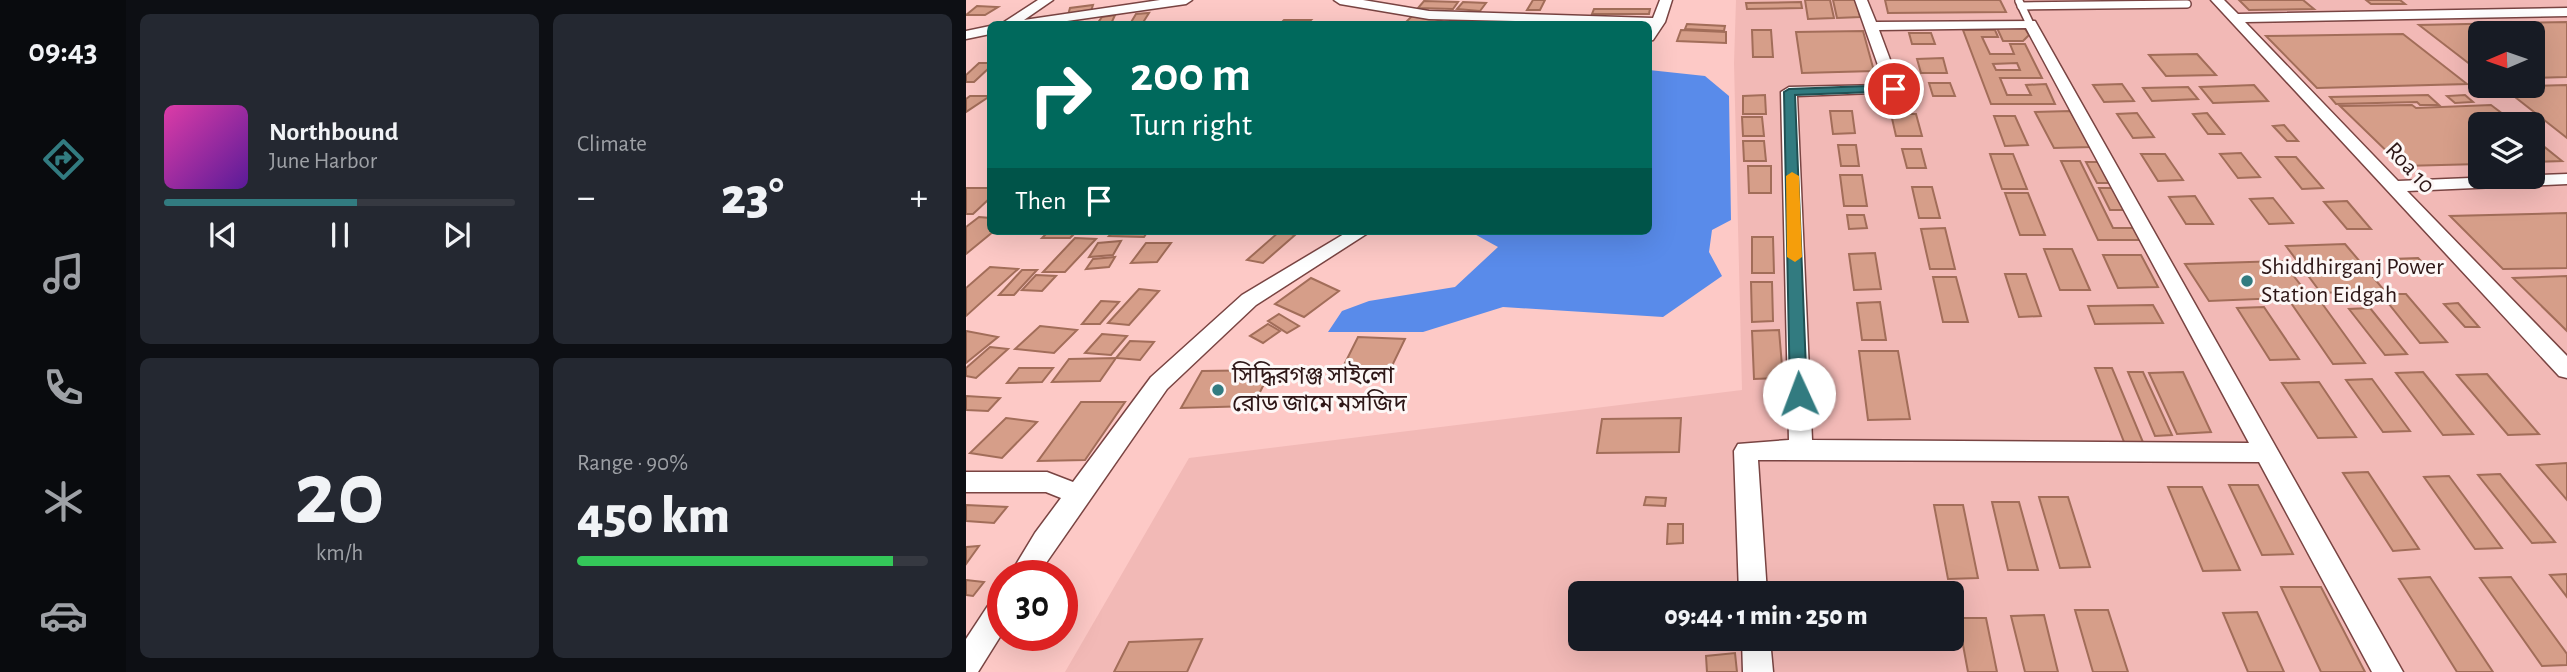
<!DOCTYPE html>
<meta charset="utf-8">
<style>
:root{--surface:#171b24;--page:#242831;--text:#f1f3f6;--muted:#9ea1a6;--line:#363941;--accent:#327b80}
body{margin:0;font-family:"Alegreya Sans","Noto Sans Bengali",sans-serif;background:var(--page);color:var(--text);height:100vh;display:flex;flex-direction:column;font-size:26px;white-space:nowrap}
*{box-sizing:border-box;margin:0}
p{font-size:23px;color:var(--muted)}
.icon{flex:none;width:38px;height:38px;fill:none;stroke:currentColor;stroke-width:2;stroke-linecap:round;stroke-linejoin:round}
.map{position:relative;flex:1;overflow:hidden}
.panel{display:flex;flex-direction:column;gap:14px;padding:14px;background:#0d0f14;width:840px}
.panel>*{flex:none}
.top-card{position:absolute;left:21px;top:21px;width:665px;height:214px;border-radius:10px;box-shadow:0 7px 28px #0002;background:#00695c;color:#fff;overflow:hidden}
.needle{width:46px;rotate:268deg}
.fabs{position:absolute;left:1502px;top:21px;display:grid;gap:14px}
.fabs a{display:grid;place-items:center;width:77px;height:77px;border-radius:10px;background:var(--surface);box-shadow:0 7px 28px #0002;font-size:35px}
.speed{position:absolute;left:21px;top:560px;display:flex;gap:14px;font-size:35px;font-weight:700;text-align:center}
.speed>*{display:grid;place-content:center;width:91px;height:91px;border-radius:50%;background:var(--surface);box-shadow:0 7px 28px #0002;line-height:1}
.speed .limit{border:10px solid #d22;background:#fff;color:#111}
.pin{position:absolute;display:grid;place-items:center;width:60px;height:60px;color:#fff;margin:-30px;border:4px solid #fff;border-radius:50%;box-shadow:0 2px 7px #0007}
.me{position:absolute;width:77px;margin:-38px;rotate:358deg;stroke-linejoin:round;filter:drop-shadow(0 0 5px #0008)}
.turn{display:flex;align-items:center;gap:24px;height:147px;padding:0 28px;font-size:32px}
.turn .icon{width:91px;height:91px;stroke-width:2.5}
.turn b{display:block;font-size:49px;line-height:60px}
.then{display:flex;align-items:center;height:66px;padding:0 28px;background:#0003;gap:14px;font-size:26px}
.big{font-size:52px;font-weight:800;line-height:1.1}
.panel .card{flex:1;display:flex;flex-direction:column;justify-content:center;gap:10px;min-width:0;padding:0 24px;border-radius:10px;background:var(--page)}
.panel .dial{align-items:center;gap:0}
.dial b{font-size:91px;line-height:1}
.song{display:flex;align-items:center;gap:21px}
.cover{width:84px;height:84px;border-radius:10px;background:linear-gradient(135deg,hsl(320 70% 55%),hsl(270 70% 35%))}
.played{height:7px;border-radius:4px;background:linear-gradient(90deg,var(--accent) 55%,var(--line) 55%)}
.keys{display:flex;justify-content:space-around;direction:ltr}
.heat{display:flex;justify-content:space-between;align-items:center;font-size:38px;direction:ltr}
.charge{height:10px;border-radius:5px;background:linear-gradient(90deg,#34c759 90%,var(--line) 0)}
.panel .tiles{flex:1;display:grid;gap:14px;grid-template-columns:repeat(2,1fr)}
.trip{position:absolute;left:602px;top:581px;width:396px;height:70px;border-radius:10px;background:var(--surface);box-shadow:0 7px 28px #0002;font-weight:800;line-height:70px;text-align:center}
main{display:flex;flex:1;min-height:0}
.dock{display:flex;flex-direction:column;width:126px;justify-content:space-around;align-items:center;background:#090b0e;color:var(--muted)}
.dock .icon{width:49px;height:49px}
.dock .current{color:var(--accent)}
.dock b{font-size:32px;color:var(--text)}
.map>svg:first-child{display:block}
</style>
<main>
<nav class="dock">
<b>09:43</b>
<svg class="icon current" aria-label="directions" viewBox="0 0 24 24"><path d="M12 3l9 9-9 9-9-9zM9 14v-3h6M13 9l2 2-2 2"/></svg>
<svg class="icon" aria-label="music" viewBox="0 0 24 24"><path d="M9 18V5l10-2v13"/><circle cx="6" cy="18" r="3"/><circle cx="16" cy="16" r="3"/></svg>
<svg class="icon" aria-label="phone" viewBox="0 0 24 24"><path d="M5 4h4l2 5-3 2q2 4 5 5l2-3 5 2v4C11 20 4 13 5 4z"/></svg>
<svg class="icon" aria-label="climate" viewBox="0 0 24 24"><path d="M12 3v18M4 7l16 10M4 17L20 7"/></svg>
<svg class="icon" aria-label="car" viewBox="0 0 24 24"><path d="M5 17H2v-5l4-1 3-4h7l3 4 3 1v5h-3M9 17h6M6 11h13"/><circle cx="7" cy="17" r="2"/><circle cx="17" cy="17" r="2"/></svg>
</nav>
<section class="panel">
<div class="tiles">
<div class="card">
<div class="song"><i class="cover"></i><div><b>Northbound</b><p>June Harbor</p></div></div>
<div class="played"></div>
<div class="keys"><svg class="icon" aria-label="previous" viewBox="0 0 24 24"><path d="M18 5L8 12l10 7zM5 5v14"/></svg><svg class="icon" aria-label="pause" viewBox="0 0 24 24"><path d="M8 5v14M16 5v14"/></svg><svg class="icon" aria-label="next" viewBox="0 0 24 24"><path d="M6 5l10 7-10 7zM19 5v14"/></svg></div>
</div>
<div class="card"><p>Climate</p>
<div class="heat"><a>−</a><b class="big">23°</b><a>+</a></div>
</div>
<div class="card dial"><b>20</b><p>km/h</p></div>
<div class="card"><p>Range · 90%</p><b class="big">450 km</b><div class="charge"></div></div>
</div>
</section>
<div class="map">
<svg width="1601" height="672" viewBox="0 0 1601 672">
<rect width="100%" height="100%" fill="#fdc9c6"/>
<path fill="#f2b9b6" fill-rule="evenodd" d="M770 0H1601V672H99L223 458 776 390 768 63ZM1514 33H1566V86H1514ZM1514 124H1566V177H1514ZM614 593H985V639H614Z"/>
<polygon fill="#598bea" points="683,70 739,76 763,96 765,220 746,230 743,252 756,276 697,317 537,307 457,332 362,332 376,311 403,301 489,287 532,247 503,231 682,231"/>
<g fill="#d69e89" stroke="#a26d59" stroke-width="2" fill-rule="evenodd">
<polygon points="567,0 579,0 574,10 561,10"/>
<polygon points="839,0 864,0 868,18 842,19"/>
<polygon points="867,0 890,0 894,17 871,18"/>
<polygon points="919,0 1034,0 1040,12 922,13"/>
<polygon points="1273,0 1337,0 1348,9 1283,10"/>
<polygon points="1400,0 1434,0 1439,4 1405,4"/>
<polygon points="458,1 492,2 487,9 452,8"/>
<polygon points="497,2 520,3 514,11 491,9"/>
<polygon points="835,2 836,8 781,9 780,3"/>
<polygon points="127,5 125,11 102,15 104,8"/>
<polygon points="11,6 32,7 19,15 0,15"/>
<polygon points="628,9 684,9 683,14 626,14"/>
<polygon points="183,13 176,24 164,24 170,14"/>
<polygon points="149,15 145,24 131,24 136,17"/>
<polygon points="446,16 478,19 469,22 438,24"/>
<polygon points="318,20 345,20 341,24 314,24"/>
<polygon points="1601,22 1601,77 1566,78 1566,33 1514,33 1514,72 1453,25"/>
<polygon points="721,24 759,26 758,31 719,29"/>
<polygon points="1058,27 1063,35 1057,41 1037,41 1031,28"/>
<polygon points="715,30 760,32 760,43 711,41"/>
<polygon points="786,30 805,30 807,57 787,57"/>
<path d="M997 30H1029L1032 37H1016L1024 54H1048L1044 44H1059L1076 78H1034L1041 95H1065L1060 85 1080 84 1089 104H1025ZM1051 63 1054 70H1030L1027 64Z"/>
<polygon points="897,31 908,71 836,73 830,32"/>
<polygon points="943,33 965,33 969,44 946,44"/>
<polygon points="1437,34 1501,84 1351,88 1300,36"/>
<polygon points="1231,54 1250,75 1200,76 1183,55"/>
<polygon points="977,58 981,73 955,73 951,59"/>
<polygon points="13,63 24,63 24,67 8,82 0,82 0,75"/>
<polygon points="963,83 984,83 989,96 967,96"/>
<polygon points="1156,84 1168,101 1138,102 1127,85"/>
<polygon points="1288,85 1302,101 1247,103 1234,87"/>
<polygon points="1601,85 1601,138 1535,86 1566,86"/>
<polygon points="1222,87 1232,99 1186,101 1177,88"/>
<polygon points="799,95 800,114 777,114 777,96"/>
<polygon points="1462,95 1473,105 1454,105 1451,102 1370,104 1364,97"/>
<polygon points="1499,95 1507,102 1489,103 1481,96"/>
<polygon points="4,96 24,96 0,112 0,99"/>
<polygon points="1446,105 1450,108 1525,105 1550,124 1514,124 1514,164 1436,166 1374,106"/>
<polygon points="864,111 886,111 889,133 867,134"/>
<polygon points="1104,111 1125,147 1088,148 1069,112"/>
<polygon points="1171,113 1188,137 1167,138 1151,114"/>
<polygon points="1241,113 1258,134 1242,134 1227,114"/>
<polygon points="925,114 950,114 956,136 930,136"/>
<polygon points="1028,116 1049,116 1062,145 1039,146"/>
<polygon points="776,117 796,117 798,136 777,136"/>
<polygon points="1318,125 1332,141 1321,141 1307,126"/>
<polygon points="1566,137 1596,161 1566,162"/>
<polygon points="777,141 798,141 800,161 778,161"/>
<polygon points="872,145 890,145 893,166 875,166"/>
<polygon points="936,149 955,149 960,168 941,168"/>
<polygon points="1275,153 1294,177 1272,178 1254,154"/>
<polygon points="1024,154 1047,154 1061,189 1036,189"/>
<polygon points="1175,154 1199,154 1217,180 1192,181"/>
<polygon points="1310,157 1330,157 1357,188 1336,189"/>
<polygon points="1095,161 1114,161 1147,228 1169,228 1175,240 1132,240"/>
<polygon points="1120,162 1135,162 1146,183 1131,183"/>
<polygon points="782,166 805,166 805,193 783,193"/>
<polygon points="874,175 896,175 901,206 878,206"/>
<polygon points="946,187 966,187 974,218 953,218"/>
<polygon points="0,188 24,188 24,198 7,214 0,214"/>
<polygon points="1133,188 1147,188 1159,210 1144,210"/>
<polygon points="1039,193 1062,193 1079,235 1054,235"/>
<polygon points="1229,196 1247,224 1220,224 1203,197"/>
<polygon points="1307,198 1327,223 1303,224 1284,199"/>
<polygon points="1381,201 1405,229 1381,229 1358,202"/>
<polygon points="1601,213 1601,268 1537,269 1484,216"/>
<polygon points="881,215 898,215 901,228 883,229"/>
<polygon points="13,217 24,218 24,231 28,231 0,254 0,227"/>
<polygon points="979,228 989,269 964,269 955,229"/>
<polygon points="83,231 111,231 104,238 76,238"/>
<polygon points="148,231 182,231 178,237 143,236"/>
<polygon points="314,231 329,235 297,263 281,260"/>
<polygon points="786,237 807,237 808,273 786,273"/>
<polygon points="109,238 130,239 99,272 77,272"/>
<polygon points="155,241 147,255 123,257 132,243"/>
<polygon points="180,243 205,243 191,262 165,263"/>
<polygon points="1379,244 1418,290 1355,293 1320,246"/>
<polygon points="1078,249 1106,249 1124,290 1094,290"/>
<polygon points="909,253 915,289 888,290 883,254"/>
<polygon points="1137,255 1175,255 1192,287 1152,288"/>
<polygon points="149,257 143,267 120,269 127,259"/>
<polygon points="1452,258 1461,267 1435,268 1427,259"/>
<polygon points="1316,261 1344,297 1243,301 1219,264"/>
<polygon points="24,267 52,269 0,316 0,288"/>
<polygon points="56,270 71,270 48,295 33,295"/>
<polygon points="1039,274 1060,274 1075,316 1053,317"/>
<polygon points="70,275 90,276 76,291 56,290"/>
<polygon points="1601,276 1601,331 1547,278"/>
<polygon points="967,277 990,277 1002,322 977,322"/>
<polygon points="345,278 373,291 338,317 309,304"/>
<polygon points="785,282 806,282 807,321 786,322"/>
<polygon points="173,289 193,291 163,325 142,323"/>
<polygon points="1415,294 1440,294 1481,342 1454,343"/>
<polygon points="135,301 153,302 134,324 116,324"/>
<polygon points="914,302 920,340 896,340 891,303"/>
<polygon points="1355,302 1399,363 1367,364 1325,303"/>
<polygon points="1492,303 1513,327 1499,327 1478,304"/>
<polygon points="1187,305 1197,323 1129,324 1122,306"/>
<polygon points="1298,307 1333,359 1304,360 1271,308"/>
<polygon points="1404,308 1441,354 1419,355 1383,309"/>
<polygon points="313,314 333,326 321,333 302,321"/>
<polygon points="302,324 314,331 297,343 284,336"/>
<polygon points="74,326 111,330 88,353 49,349"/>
<polygon points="813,330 817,378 788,379 786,331"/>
<polygon points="0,331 32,337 0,363"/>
<polygon points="136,334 161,336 145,355 119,353"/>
<polygon points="392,337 439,339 424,370 376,369"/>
<polygon points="164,341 188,342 174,360 150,358"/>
<polygon points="24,347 42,349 10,378 0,376 0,368"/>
<polygon points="893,351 932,351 944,419 902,420"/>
<polygon points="150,358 134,381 86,382 103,359"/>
<polygon points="53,368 87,368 76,382 41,383"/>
<polygon points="1129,368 1146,368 1179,447 1160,447"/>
<polygon points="305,370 287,406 215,408 236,371"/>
<polygon points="1162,372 1177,372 1206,435 1189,436"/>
<polygon points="1217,372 1245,432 1211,434 1183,373"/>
<polygon points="1457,372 1507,434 1477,435 1430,373"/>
<polygon points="1521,374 1573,434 1542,435 1491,375"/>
<polygon points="1406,379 1444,431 1417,432 1380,380"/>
<polygon points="1353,382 1390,437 1352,438 1316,383"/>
<polygon points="0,396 34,398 22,411 0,410"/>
<polygon points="115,402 159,402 119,460 72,461"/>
<polygon points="40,418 71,422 36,458 4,453"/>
<polygon points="715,418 713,452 631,453 636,419"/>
<polygon points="1601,463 1601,500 1571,465"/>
<polygon points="1402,472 1453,549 1427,551 1377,473"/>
<polygon points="1534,474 1589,542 1566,543 1512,475"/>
<polygon points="1483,476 1536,548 1509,549 1458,477"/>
<polygon points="1263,485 1292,485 1327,554 1296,555"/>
<polygon points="1202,487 1236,487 1274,570 1237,571"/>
<polygon points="680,497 700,498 699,506 678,505"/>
<polygon points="1073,497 1102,497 1124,567 1094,568"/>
<polygon points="1026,502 1053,502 1072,570 1042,570"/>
<polygon points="0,505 41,507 28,523 0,521"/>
<polygon points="968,505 997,505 1012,578 982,579"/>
<polygon points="702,524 717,524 717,543 701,544"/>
<polygon points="13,546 0,564 0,547"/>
<polygon points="1601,574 1601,597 1584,575"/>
<polygon points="1464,577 1527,672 1491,672 1433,579"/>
<polygon points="1545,577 1601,654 1601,665 1576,666 1514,578"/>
<polygon points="0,580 18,582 7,596 0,595"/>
<polygon points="1315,587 1355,587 1399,672 1355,672"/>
<polygon points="1109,610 1142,610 1162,672 1127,672"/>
<polygon points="1291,612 1318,672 1282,672 1257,613"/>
<polygon points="1078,615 1092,672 1059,672 1045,616"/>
<polygon points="992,618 1020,618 1031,672 1002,672"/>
<polygon points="236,639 221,672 148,672 163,642"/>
<polygon points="769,653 771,672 741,672 740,656"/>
</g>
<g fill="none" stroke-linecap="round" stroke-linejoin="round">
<defs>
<g id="lane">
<polyline points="1053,1 1064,24"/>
<polyline points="1055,6 1221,4"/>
</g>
<g id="street">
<polygon points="72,0 87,0 58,20 194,0 226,0 220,4 80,24 35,24"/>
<polygon points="368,0 397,0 463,11 687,18 694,0 706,0 699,22 687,40 682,41 682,24 463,19 374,4"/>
<path d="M889 0H901L910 22 1069 21 1437 672H1406L1293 462 792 460 801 593H773L768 451 772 444 823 440 815 92 823 87 919 85ZM1060 28 1283 443 846 440 831 96 933 92 935 89 913 30Z"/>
<polygon points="1245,0 1258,0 1272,14 1601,8 1601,16 1279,22 1432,181 1601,174 1601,184 1441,191 1601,356 1601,378 1593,376"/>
<polygon points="24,26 24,34 0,39 0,31"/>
<polygon points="383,231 405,231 290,305 201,389 71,576 43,576 69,533 95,498 80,492 0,492 0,472 81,472 107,482 185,377 276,295"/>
<polygon points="37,594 37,632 12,672 0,672 0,639 27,598"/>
<polygon points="776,639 804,639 807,672 777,672"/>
</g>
</defs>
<use href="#lane" stroke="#794442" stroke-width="10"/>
<use href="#street" stroke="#794442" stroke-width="3"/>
<use href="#lane" stroke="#fff" stroke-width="7"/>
<use href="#street" fill="#fff" fill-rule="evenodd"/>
</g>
<polygon fill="#327b80" stroke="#205053" stroke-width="2" points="928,85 932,86 932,91 829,95 841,394 839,398 827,398 824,394 818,92 823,89"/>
<polygon fill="#f59e0b" points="826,172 833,176 836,257 829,262 821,257 820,176"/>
<g fill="#327b80" stroke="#fdf7f6" stroke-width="2.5">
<circle cx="1281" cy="281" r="7"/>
<circle cx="252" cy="390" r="7"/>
</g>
<g text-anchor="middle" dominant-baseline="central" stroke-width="6" stroke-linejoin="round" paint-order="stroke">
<g font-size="24" fill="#2e1717" stroke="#fdf7f6">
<text transform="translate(1444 168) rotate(47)">Roa 10</text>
</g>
<g font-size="24" fill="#2e1717" stroke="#fdf7f6" text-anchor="start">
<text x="1295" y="267">Shiddhirganj Power<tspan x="1295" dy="28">Station Eidgah</tspan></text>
<text x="266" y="376">সিদ্ধিরগঞ্জ সাইলো<tspan x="266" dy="28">রোড জামে মসজিদ</tspan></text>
</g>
</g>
</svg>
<div class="fabs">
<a><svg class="needle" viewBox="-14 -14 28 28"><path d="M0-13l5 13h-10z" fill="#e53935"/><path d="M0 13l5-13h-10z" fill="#9ea1a6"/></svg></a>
<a><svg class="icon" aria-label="layers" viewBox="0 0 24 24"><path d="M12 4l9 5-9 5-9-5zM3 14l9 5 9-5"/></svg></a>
</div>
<div class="speed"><div class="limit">30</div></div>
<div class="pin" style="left:928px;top:89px;background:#d93025"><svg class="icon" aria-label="arrive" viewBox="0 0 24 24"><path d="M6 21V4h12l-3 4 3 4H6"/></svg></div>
<svg class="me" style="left:833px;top:394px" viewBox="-20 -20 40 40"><circle r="19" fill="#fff"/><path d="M0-13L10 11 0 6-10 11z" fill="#327b80"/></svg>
<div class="trip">09:44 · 1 min · 250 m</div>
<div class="top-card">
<div class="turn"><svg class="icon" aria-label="right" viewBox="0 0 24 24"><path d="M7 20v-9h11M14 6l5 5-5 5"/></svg><div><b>200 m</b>Turn right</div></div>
<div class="then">Then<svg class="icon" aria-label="arrive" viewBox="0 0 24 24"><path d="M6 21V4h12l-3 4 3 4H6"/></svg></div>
</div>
</div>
</main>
